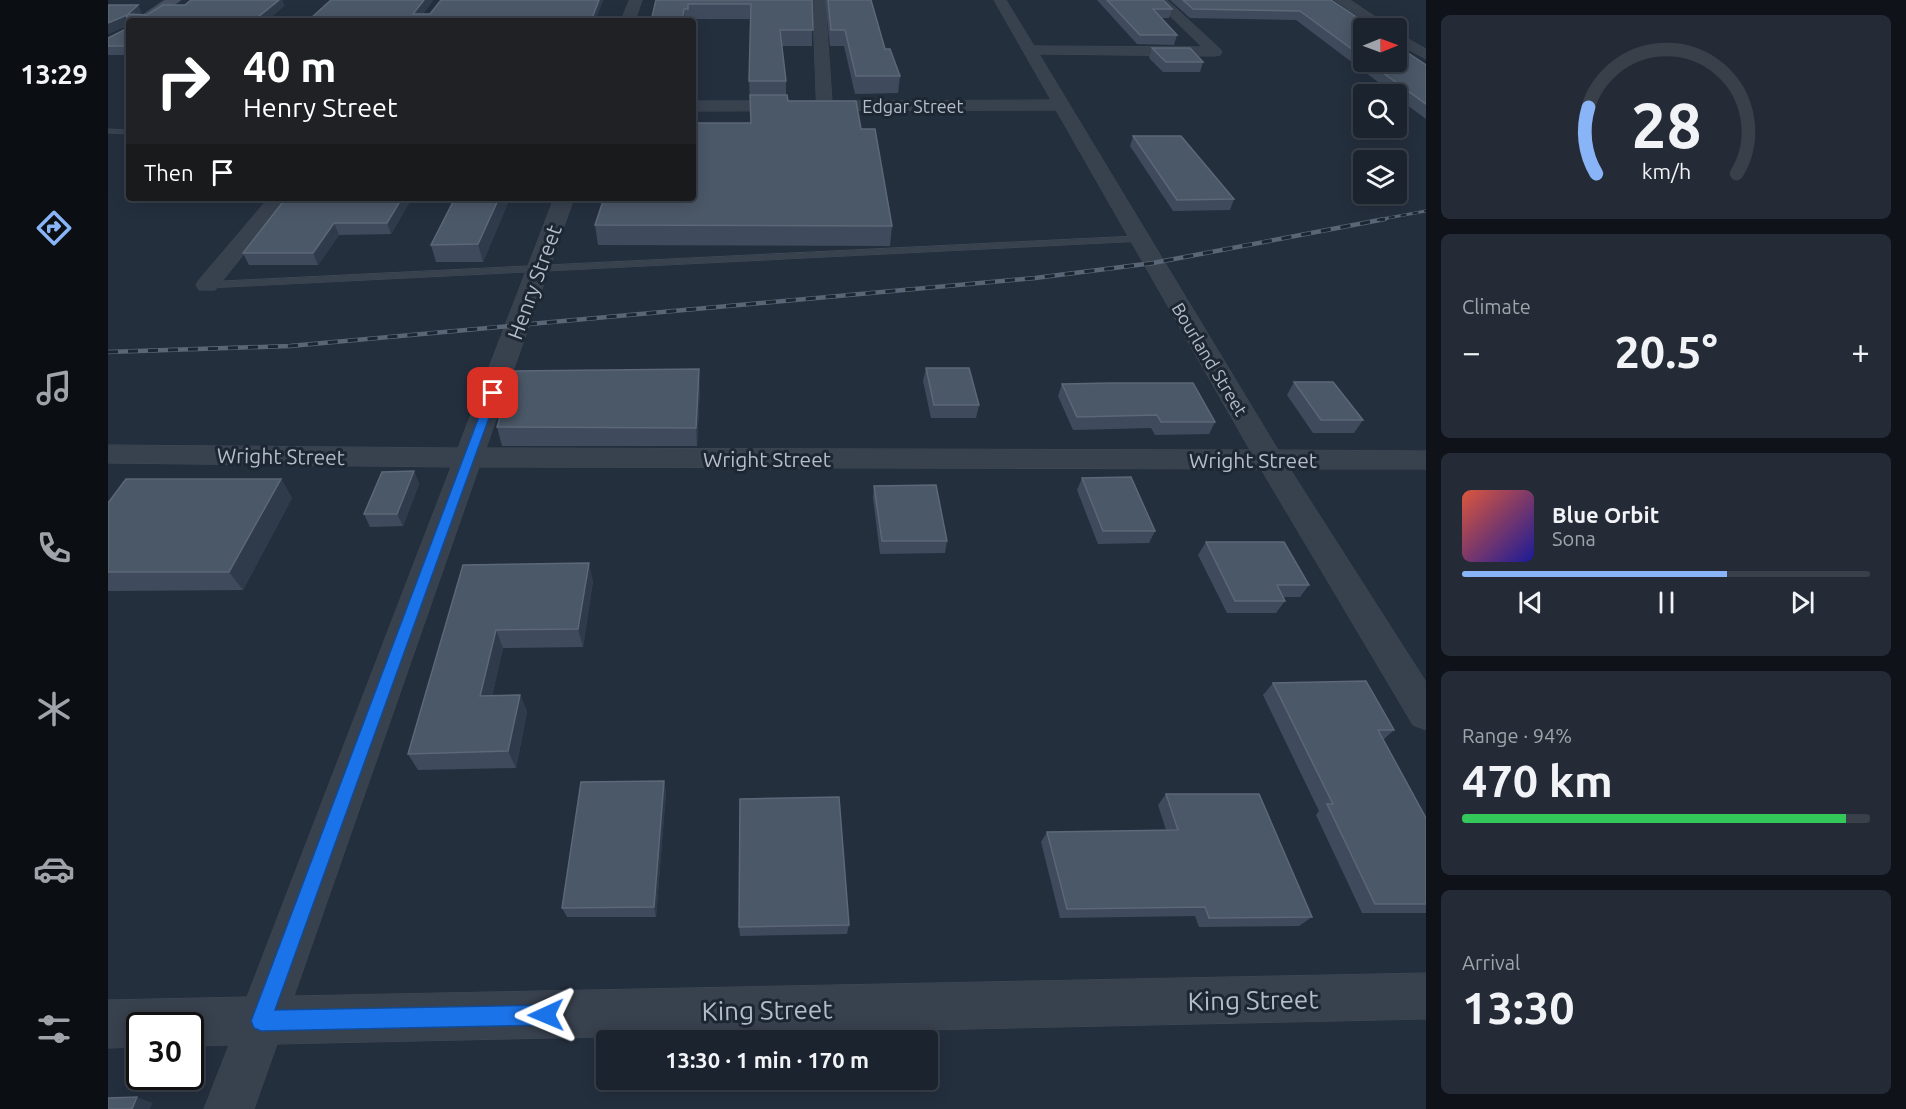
<!DOCTYPE html>
<meta charset="utf-8">
<style>
:root{--surface:#1b232e;--page:#242b36;--text:#f1f3f6;--muted:#a0a4aa;--line:#39404a;--accent:#8ab4f8}
body{margin:0;font-family:Ubuntu,sans-serif;background:var(--page);color:var(--text);height:100vh;display:flex;flex-direction:column;font-size:22px;white-space:nowrap}
*{box-sizing:border-box;margin:0}
p{font-size:20px;color:var(--muted)}
.icon{flex:none;width:33px;height:33px;fill:none;stroke:currentColor;stroke-width:2;stroke-linecap:round;stroke-linejoin:round}
.map{position:relative;flex:1;overflow:hidden}
.sheet{display:flex;flex-direction:column;gap:15px;padding:15px;background:#0f1319;width:480px}
.sheet>*{flex:none}
.top-card{position:absolute;left:18px;top:18px;width:570px;height:183px;border-radius:6px;box-shadow:0 3px 15px #0003,0 0 0 2px var(--line);background:#202124;color:#fff;overflow:hidden}
.needle{width:39px;rotate:89deg}
.buttons{position:absolute;left:1245px;top:18px;display:grid;gap:12px}
.buttons a{display:grid;place-items:center;width:54px;height:54px;border-radius:6px;background:var(--surface);box-shadow:0 3px 15px #0003,0 0 0 2px var(--line);font-size:30px}
.speed{position:absolute;left:18px;top:1012px;display:flex;gap:12px;font-size:30px;font-weight:700;text-align:center}
.speed>*{display:grid;place-content:center;width:78px;height:78px;border-radius:50%;background:var(--surface);box-shadow:0 3px 15px #0003,0 0 0 2px var(--line);line-height:1}
.speed .limit{border:3px solid #111;border-radius:9px;background:#fff;color:#111}
.pin{position:absolute;display:grid;place-items:center;width:51px;height:51px;color:#fff;margin:-26px;border-radius:12px;box-shadow:0 3px 9px #0006}
.me{position:absolute;width:66px;margin:-33px;rotate:269deg;stroke-linejoin:round;filter:drop-shadow(0 0 4px #0008)}
.turn{display:flex;align-items:center;gap:21px;height:126px;padding:0 18px;font-size:27px}
.turn .icon{width:78px;height:78px;stroke-width:2.5}
.turn b{display:block;font-size:42px;line-height:51px}
.then{display:flex;align-items:center;height:57px;padding:0 18px;background:#0003;gap:12px;font-size:22px}
.big{font-size:45px;font-weight:700;line-height:1.1}
.sheet .tile{flex:1;display:flex;flex-direction:column;justify-content:center;gap:9px;min-width:0;padding:0 21px;border-radius:9px;background:var(--page)}
.sheet .dial{align-items:center;gap:0}
.dial svg{height:156px;overflow:visible;fill:none;stroke:var(--line);stroke-width:7;stroke-linecap:round;text-anchor:middle}
.dial text{fill:var(--text);stroke:none}
.song{display:flex;align-items:center;gap:18px}
.cover{width:72px;height:72px;border-radius:9px;background:linear-gradient(135deg,hsl(10 70% 55%),hsl(240 70% 35%))}
.played{height:6px;border-radius:3px;background:linear-gradient(90deg,var(--accent) 65%,var(--line) 65%)}
.keys{display:flex;justify-content:space-around;direction:ltr}
.heat{display:flex;justify-content:space-between;align-items:center;font-size:33px;direction:ltr}
.charge{height:9px;border-radius:4px;background:linear-gradient(90deg,#34c759 94%,var(--line) 0)}
.trip{position:absolute;left:488px;top:1030px;width:342px;height:60px;border-radius:6px;background:var(--surface);box-shadow:0 3px 15px #0003,0 0 0 2px var(--line);font-weight:700;line-height:60px;text-align:center}
main{display:flex;flex:1;min-height:0}
.tabs{display:flex;flex-direction:column;width:108px;justify-content:space-around;align-items:center;background:#0b0e12;color:var(--muted)}
.tabs .icon{width:42px;height:42px}
.tabs .selected{color:var(--accent)}
.tabs b{font-size:27px;color:var(--text)}
.map>svg:first-child{display:block}
</style>
<main>
<nav class="tabs">
<b>13:29</b>
<svg class="icon selected" aria-label="directions" viewBox="0 0 24 24"><path d="M12 3l9 9-9 9-9-9zM9 14v-3h6M13 9l2 2-2 2"/></svg>
<svg class="icon" aria-label="music" viewBox="0 0 24 24"><path d="M9 18V5l10-2v13"/><circle cx="6" cy="18" r="3"/><circle cx="16" cy="16" r="3"/></svg>
<svg class="icon" aria-label="phone" viewBox="0 0 24 24"><path d="M5 4h4l2 5-3 2q2 4 5 5l2-3 5 2v4C11 20 4 13 5 4z"/></svg>
<svg class="icon" aria-label="climate" viewBox="0 0 24 24"><path d="M12 3v18M4 7l16 10M4 17L20 7"/></svg>
<svg class="icon" aria-label="car" viewBox="0 0 24 24"><path d="M5 17H2v-5l4-1 3-4h7l3 4 3 1v5h-3M9 17h6M6 11h13"/><circle cx="7" cy="17" r="2"/><circle cx="17" cy="17" r="2"/></svg>
<svg class="icon" aria-label="filters" viewBox="0 0 24 24"><path d="M4 7h16M4 17h16"/><circle cx="9" cy="7" r="2"/><circle cx="15" cy="17" r="2"/></svg>
</nav>
<div class="map">
<svg width="1318" height="1109" viewBox="0 0 1318 1109">
<rect width="100%" height="100%" fill="#242f3e"/>
<g fill="none" stroke-linecap="round" stroke-linejoin="round">
<defs>
<g id="lane">
<polygon points="0,129 21,130 21,134 0,133"/>
<polygon points="1032,236 1037,239 1036,241 99,288 94,285 99,282"/>
</g>
<g id="street">
<polygon points="522,0 534,0 527,21 513,21"/>
<polygon points="705,0 717,0 724,101 943,100 886,0 898,0 926,46 1094,47 1046,0 1059,0 1112,49 1114,52 1112,55 1107,56 931,54 1170,450 1318,451 1318,469 1182,469 1318,682 1318,730 1305,725 1153,469 371,467 186,996 1318,973 1318,1019 169,1044 146,1109 96,1109 121,1045 82,1046 82,1026 32,1026 32,1047 0,1048 0,1000 139,997 343,467 0,463 0,445 350,448 446,198 466,198 378,448 1142,450 948,110 585,111 585,101 708,101"/>
<polygon points="1227,0 1242,0 1284,28 1268,28"/>
<polygon points="1288,32 1318,49 1318,59 1288,43"/>
<polygon points="161,198 181,198 107,290 91,290 88,285 91,280"/>
</g>
<polygon id="secondary" points="57,0 73,0 43,21 26,21"/>
</defs>
<use href="#lane" stroke="#414a57" stroke-width="1"/>
<use href="#street" stroke="#414a57" stroke-width="1"/>
<use href="#secondary" stroke="#414a57" stroke-width="1"/>
<use href="#lane" fill="#38414e" fill-rule="evenodd"/>
<use href="#street" fill="#38414e" fill-rule="evenodd"/>
<use href="#secondary" fill="#465061" fill-rule="evenodd"/>
<defs>
<polyline id="rail-far1" points="1269,220 1318,211"/>
<polyline id="rail" points="0,352 182,346 927,278 1045,263 1277,219"/>
</defs>
<use href="#rail-far1" stroke="#5a6575" stroke-width="3"/>
<use href="#rail" stroke="#5a6575" stroke-width="4.5"/>
<use href="#rail-far1" stroke="#1d2633" stroke-width="2" stroke-dasharray="6" stroke-linecap="butt"/>
<use href="#rail" stroke="#1d2633" stroke-width="3" stroke-dasharray="10" stroke-linecap="butt"/>
</g>
<g fill="#3f4b5c">
<polygon points="83,0 174,0 176,6 159,21 21,21 21,55 0,55 0,38 18,29 18,26 0,34 34,13 32,15 39,15 77,5"/>
<polygon points="325,0 315,14 322,14 333,0 495,0 487,21 202,21 202,19"/>
<polygon points="548,0 704,0 704,46 674,46 678,81 678,95 680,101 753,129 784,226 782,246 490,245 487,225 643,123 641,81 643,19 581,19 581,21 543,21"/>
<polygon points="717,0 763,0 777,49 792,76 790,93 747,94 736,46 722,46"/>
<polygon points="989,0 1055,0 1064,9 1061,18 1053,18 1069,35 1066,45 1029,44"/>
<polygon points="1062,0 1223,0 1256,28 1256,62 1288,62 1318,65 1318,119 1288,97 1288,94 1286,94 1188,20 1082,18"/>
<polygon points="1044,48 1095,62 1092,72 1055,72 1041,58"/>
<polygon points="1025,136 1126,199 1122,210 1065,211 1022,146"/>
<polygon points="178,198 304,198 283,234 231,235 210,265 141,265 135,253"/>
<polygon points="347,198 402,198 375,262 328,262 323,245"/>
<polygon points="818,368 871,405 868,418 823,418 815,381"/>
<polygon points="1186,382 1255,420 1246,433 1205,433 1179,395"/>
<polygon points="954,384 1107,422 1101,434 1047,435 1043,428 965,430 950,396"/>
<polygon points="592,387 589,446 394,446 389,427"/>
<polygon points="306,471 311,484 295,526 262,527 256,514"/>
<polygon points="974,478 1047,531 1041,543 990,544 969,490"/>
<polygon points="173,479 184,498 135,590 0,591 0,503"/>
<polygon points="766,486 839,541 837,553 772,554 765,498"/>
<polygon points="1098,542 1201,585 1192,597 1176,597 1177,601 1168,613 1119,613 1090,555"/>
<polygon points="355,565 485,581 475,647 395,648 384,696 412,695 419,712 408,768 310,770 300,754"/>
<polygon points="1165,683 1286,730 1275,740 1318,818 1318,913 1254,913 1208,815 1211,811 1155,695"/>
<polygon points="556,781 558,792 548,917 459,917 454,908"/>
<polygon points="1058,794 1204,917 1191,926 1091,927 1087,916 952,918 933,842 939,832 1058,830 1050,805"/>
<polygon points="741,925 739,934 632,936 631,927"/>
</g>
<g fill="#2f3b4b">
<polygon points="171,0 174,0 176,6 159,21 145,21"/>
<polygon points="316,0 325,0 309,21 305,14"/>
<polygon points="491,0 495,0 487,21 483,21"/>
<polygon points="30,5 34,13 26,21 20,14"/>
<polygon points="576,9 577,21 574,21"/>
<polygon points="19,15 21,24 0,34 0,23"/>
<polygon points="294,198 304,198 283,234 279,223"/>
<polygon points="391,198 402,198 375,262 370,244"/>
<polygon points="226,223 231,235 210,265 205,253"/>
<polygon points="591,369 592,387 589,446 588,428"/>
<polygon points="306,471 311,484 295,526 289,514"/>
<polygon points="173,479 184,498 135,590 121,572"/>
<polygon points="481,563 485,581 475,647 470,629"/>
<polygon points="388,630 395,648 380,713 372,696"/>
<polygon points="412,695 419,712 408,768 400,751"/>
<polygon points="556,781 558,792 548,917 546,907"/>
<polygon points="29,1097 45,1103 42,1109 24,1109"/>
</g>
<g fill="#4b5868" stroke="#5c6777" stroke-width="1.5">
<polygon points="83,0 171,0 145,21 21,21 21,46 0,46 0,38 18,29 19,15 0,23 0,5 30,5 20,14 39,15 55,5 77,5"/>
<polygon points="223,0 316,0 305,14 322,14 333,0 491,0 483,21 221,21 222,19 202,19"/>
<polygon points="548,0 704,0 705,30 672,30 678,81 641,81 643,4 580,4 580,9 576,9 574,21 543,21"/>
<polygon points="720,0 763,0 777,49 782,49 792,76 748,76 737,30 723,30"/>
<polygon points="999,0 1055,0 1064,9 1045,9 1069,35 1032,35"/>
<polygon points="1075,0 1223,0 1265,28 1256,28 1256,58 1192,11 1085,9"/>
<polygon points="1288,45 1318,65 1318,104 1260,62 1288,62"/>
<polygon points="1044,48 1082,48 1095,62 1058,62"/>
<polygon points="642,95 679,95 680,101 748,101 753,129 767,129 784,226 487,225 496,198 585,198 585,123 643,123"/>
<polygon points="1025,136 1073,136 1126,199 1069,200"/>
<polygon points="178,198 294,198 279,223 226,223 205,253 135,253"/>
<polygon points="347,198 391,198 370,244 323,245"/>
<polygon points="818,368 861,368 871,405 826,405"/>
<polygon points="591,369 588,428 389,427 405,371"/>
<polygon points="1186,382 1225,382 1255,420 1213,420"/>
<polygon points="1003,383 1085,383 1107,422 1053,422 1049,415 969,417 954,384"/>
<polygon points="306,471 289,514 256,514 274,472"/>
<polygon points="1023,477 1047,531 995,531 974,478"/>
<polygon points="18,479 173,479 121,572 0,572 0,503"/>
<polygon points="828,485 839,541 774,541 766,486"/>
<polygon points="1098,542 1176,542 1201,585 1169,585 1177,601 1127,601"/>
<polygon points="481,563 470,629 388,630 372,696 412,695 400,751 300,754 355,565"/>
<polygon points="1258,681 1286,730 1270,730 1318,818 1318,904 1267,904 1219,804 1225,804 1165,683"/>
<polygon points="556,781 546,907 454,908 473,782"/>
<polygon points="1058,794 1151,794 1204,917 1101,918 1097,907 959,909 939,832 1070,830"/>
<polygon points="731,797 741,925 631,927 632,799"/>
<polygon points="29,1097 24,1109 0,1109 0,1098"/>
</g>
<polygon fill="#1a73e8" stroke="#114b97" stroke-width="1.5" points="381,390 390,393 167,1010 438,1005 445,1008 448,1015 445,1022 438,1025 153,1031 146,1028 143,1021"/>
<g text-anchor="middle" dominant-baseline="central" stroke-width="6" stroke-linejoin="round" paint-order="stroke">
<g font-size="18" fill="#b4bcc9" stroke="#1d2633">
<text x="805" y="106">Edgar Street</text>
<text transform="translate(1102 359) rotate(59)">Bourland Street</text>
</g>
<g font-size="21" fill="#b4bcc9" stroke="#1d2633">
<text transform="translate(426 282) rotate(-70)">Henry Street</text>
<text transform="translate(173 456) rotate(1)">Wright Street</text>
<text x="659" y="459">Wright Street</text>
<text x="1145" y="460">Wright Street</text>
</g>
<g font-size="26" fill="#b4bcc9" stroke="#1d2633">
<text transform="translate(1145 1000) rotate(-1)">King Street</text>
<text transform="translate(659 1010) rotate(-1)">King Street</text>
</g>
</g>
</svg>
<div class="buttons">
<a><svg class="needle" viewBox="-14 -14 28 28"><path d="M0-13l5 13h-10z" fill="#e53935"/><path d="M0 13l5-13h-10z" fill="#a0a4aa"/></svg></a>
<a><svg class="icon" aria-label="search" viewBox="0 0 24 24"><circle cx="10" cy="10" r="6"/><path d="M15 15l6 6"/></svg></a>
<a><svg class="icon" aria-label="layers" viewBox="0 0 24 24"><path d="M12 4l9 5-9 5-9-5zM3 14l9 5 9-5"/></svg></a>
</div>
<div class="speed"><div class="limit">30</div></div>
<div class="pin" style="left:385px;top:393px;background:#d93025"><svg class="icon" aria-label="arrive" viewBox="0 0 24 24"><path d="M6 21V4h12l-3 4 3 4H6"/></svg></div>
<svg class="me" style="left:438px;top:1015px" viewBox="-20 -20 40 40"><path d="M0-17L14 15 0 8-14 15z" fill="#1a73e8" stroke="#fff" stroke-width="4"/></svg>
<div class="trip">13:30 · 1 min · 170 m</div>
<div class="top-card">
<div class="turn"><svg class="icon" aria-label="right" viewBox="0 0 24 24"><path d="M7 20v-9h11M14 6l5 5-5 5"/></svg><div><b>40 m</b>Henry Street</div></div>
<div class="then">Then<svg class="icon" aria-label="arrive" viewBox="0 0 24 24"><path d="M6 21V4h12l-3 4 3 4H6"/></svg></div>
</div>
</div>
<section class="sheet">
<div class="tile dial"><svg viewBox="0 0 100 80">
<path d="M14 69A42 42 0 1 1 86 69"/>
<path d="M14 69A42 42 0 0 1 10 35" stroke="#8ab4f8"/>
<text x="50" y="56" font-size="32" font-weight="700">28</text>
<text x="50" y="72" font-size="11">km/h</text>
</svg></div>
<div class="tile"><p>Climate</p>
<div class="heat"><a>−</a><b class="big">20.5°</b><a>+</a></div>
</div>
<div class="tile">
<div class="song"><i class="cover"></i><div><b>Blue Orbit</b><p>Sona</p></div></div>
<div class="played"></div>
<div class="keys"><svg class="icon" aria-label="previous" viewBox="0 0 24 24"><path d="M18 5L8 12l10 7zM5 5v14"/></svg><svg class="icon" aria-label="pause" viewBox="0 0 24 24"><path d="M8 5v14M16 5v14"/></svg><svg class="icon" aria-label="next" viewBox="0 0 24 24"><path d="M6 5l10 7-10 7zM19 5v14"/></svg></div>
</div>
<div class="tile"><p>Range · 94%</p><b class="big">470 km</b><div class="charge"></div></div>
<div class="tile"><p>Arrival</p><b class="big">13:30</b></div>
</section>
</main>
